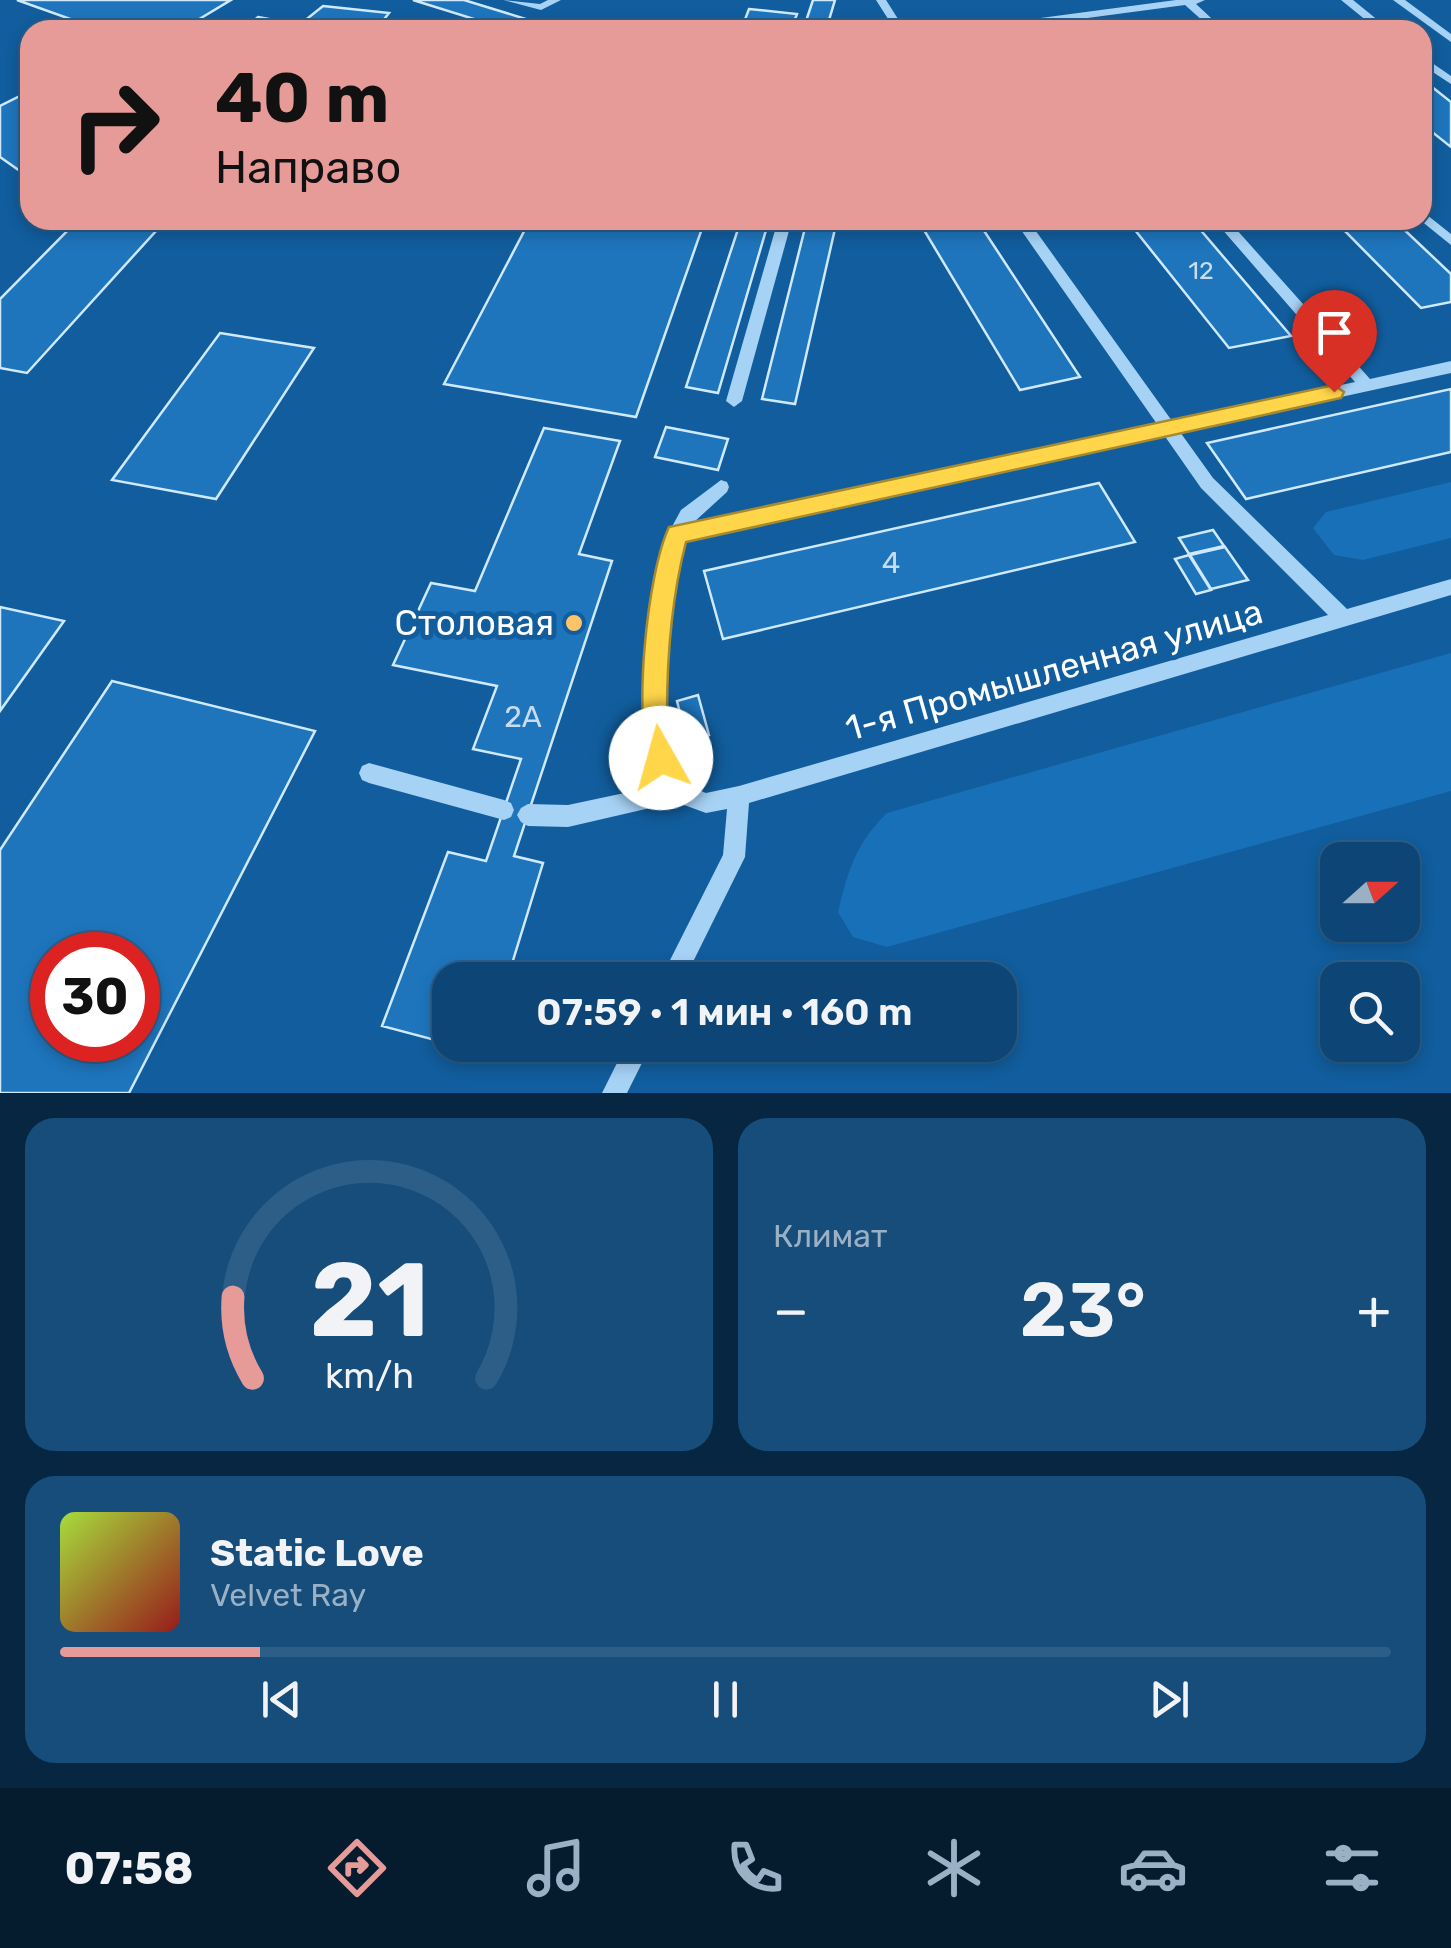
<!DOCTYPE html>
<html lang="ru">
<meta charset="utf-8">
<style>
:root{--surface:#0d4676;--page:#164d7b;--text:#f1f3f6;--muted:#9ab1c5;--line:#2d5e88;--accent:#e69b98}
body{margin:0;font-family:Rubik,sans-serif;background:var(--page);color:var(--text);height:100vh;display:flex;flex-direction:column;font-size:38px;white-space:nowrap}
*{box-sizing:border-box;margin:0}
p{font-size:32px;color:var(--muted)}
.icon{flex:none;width:55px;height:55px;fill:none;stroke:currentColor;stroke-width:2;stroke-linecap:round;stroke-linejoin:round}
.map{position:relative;height:1093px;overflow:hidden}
.panel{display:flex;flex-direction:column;gap:25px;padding:25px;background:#072641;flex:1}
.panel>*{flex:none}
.hud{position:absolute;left:20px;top:20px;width:1412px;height:210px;border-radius:30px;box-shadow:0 5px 15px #0003,0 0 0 2px var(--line);background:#e69b98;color:#111;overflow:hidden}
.needle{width:65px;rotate:69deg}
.buttons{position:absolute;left:1320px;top:842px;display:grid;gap:20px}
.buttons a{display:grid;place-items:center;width:100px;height:100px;border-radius:20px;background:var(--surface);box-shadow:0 5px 15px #0003,0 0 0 2px var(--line);font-size:50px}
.speed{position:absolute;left:30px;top:932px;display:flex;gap:20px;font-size:50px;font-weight:700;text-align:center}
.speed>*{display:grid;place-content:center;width:130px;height:130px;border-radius:50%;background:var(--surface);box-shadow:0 5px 15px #0003,0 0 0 2px var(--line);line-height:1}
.speed .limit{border:15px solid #d22;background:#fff;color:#111}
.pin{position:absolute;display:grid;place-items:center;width:85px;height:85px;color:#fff;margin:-102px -42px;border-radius:50% 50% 50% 0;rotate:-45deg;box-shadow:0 0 10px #0007}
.pin .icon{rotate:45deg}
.me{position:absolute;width:110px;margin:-55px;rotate:353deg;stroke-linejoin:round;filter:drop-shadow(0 0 8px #0008)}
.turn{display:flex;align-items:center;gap:35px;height:210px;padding:0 30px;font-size:45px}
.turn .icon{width:130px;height:130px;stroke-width:2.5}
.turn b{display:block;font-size:70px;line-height:85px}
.big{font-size:75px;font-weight:600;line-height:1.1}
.panel .widget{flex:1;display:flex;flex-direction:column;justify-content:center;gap:15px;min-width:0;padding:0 35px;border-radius:30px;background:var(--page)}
.panel .dial{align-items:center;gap:0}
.dial svg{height:260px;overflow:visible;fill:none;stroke:var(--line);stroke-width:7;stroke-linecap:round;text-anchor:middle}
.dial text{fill:var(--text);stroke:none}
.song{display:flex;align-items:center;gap:30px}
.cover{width:120px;height:120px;border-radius:15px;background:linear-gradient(135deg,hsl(80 70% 55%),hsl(0 70% 35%))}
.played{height:10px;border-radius:5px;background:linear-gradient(90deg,var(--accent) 15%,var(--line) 15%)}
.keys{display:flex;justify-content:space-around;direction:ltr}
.heat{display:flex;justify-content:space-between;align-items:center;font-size:55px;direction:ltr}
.panel .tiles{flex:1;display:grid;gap:25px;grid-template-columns:1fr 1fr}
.widget:last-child{grid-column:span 2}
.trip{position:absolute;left:432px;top:962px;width:585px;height:100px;border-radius:30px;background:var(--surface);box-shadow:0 5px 15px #0003,0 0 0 2px var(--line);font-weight:600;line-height:100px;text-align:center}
.dock{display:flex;height:160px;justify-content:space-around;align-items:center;background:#051c2f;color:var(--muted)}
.dock .icon{width:70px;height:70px}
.dock .on{color:var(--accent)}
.dock b{font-size:45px;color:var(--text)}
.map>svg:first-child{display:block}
</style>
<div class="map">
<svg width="1451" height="1093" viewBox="0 0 1451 1093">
<rect width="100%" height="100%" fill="#115d9d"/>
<g fill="#1870b8">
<polygon points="1451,482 1451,538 1363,560 1334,555 1313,528 1326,512"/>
<path d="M1451 653V791L887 947 853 937 838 912C848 870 856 843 887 813Z"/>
</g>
<g fill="#1e75bc" stroke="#cfe9fe" stroke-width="2.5" fill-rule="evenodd">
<polygon points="17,0 231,0 181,30 101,30"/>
<polygon points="413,0 464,0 529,20 509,30"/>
<polygon points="813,0 835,0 826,30 803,30"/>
<polygon points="323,6 389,13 378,27 411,30 293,30"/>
<polygon points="749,9 797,14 791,30 741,30"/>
<polygon points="258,17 290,23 282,30 242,30"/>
<polygon points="1350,21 1361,30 1308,28"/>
<polygon points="1422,79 1451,102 1451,147 1422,124"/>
<polygon points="30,91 30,178 0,157 0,106"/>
<polygon points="78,220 166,220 27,373 0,368 0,299"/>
<polygon points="530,220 705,220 636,417 444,384"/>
<polygon points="741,220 769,220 718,393 686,387"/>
<polygon points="807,220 837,220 795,404 762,399"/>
<polygon points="918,220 977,220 1080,377 1020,390"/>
<polygon points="1127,220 1192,220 1291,336 1229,348"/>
<polygon points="1334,220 1394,220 1451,274 1451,302 1421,308"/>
<polygon points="220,333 314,348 216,499 112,480"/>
<polygon points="1451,389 1451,452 1246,499 1207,443"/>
<polygon points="666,427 728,439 718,470 655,457"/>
<polygon points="544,428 620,441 579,554 612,561 514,856 543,863 507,980 450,980 450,1044 382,1026 448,852 486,861 521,759 473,749 497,686 393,665 431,583 475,591"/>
<polygon points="1099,483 1135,542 723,639 704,571"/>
<polygon points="1213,530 1224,546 1189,554 1179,538"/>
<polygon points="1225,547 1248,580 1211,589 1190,555"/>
<polygon points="1189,555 1211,590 1196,594 1175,559"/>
<polygon points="0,607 64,621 0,711"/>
<path d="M112 681 315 731 129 1093H0V850ZM52 955H138V1040H52Z"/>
<polygon points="698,695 709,735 687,741 677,701"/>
</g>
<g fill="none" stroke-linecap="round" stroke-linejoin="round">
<g fill="#a6d2f5" fill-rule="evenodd">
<polygon points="503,0 540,4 548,0 561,0 541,10"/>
<polygon points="876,0 886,0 905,30 866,30 890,22"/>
<polygon points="1176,0 1205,0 1196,4 1224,30 1213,30 1185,5 997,30 968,30 973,27"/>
<polygon points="1341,0 1353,0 1390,30 1378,30"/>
<polygon points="1393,0 1405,0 1451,34 1451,42"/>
<polygon points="1422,56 1451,76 1451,84 1422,65"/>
<polygon points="1422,211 1451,234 1451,245 1420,220 1422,220"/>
<polygon points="778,220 792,220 742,401 734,407 726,401"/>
<path d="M1014 220H1028L1172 421 1355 382 1214 220H1228L1370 379 1451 361V373L1180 432 1213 478 1347 609 1451 579V595L749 803 745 857 684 980H660L723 855 727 809 706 813 676 802 568 827 528 826 521 822 517 815 521 808 528 804 568 805 662 785 651 758 644 716 655 580 670 538 668 534 681 510 721 480 727 482 729 487 727 492 693 523 1157 424ZM1164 435 1201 488 1328 615 739 786 706 793 683 784 671 757 664 716 673 580 687 539Z"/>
<polygon points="369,763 504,800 511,803 514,810 511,817 504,820 369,783 362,780 359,773 362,766"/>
<polygon points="626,1045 651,1045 627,1093 602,1093"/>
</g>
</g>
<path fill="#ffd54a" stroke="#a68a30" stroke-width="2.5" d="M1334 385 1344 392 1341 398 686 542C672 596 667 657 667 713 668 731 677 750 670 767L661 771 651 767C632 721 647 573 669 527Z"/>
<circle fill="#ffc46a" stroke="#115d9d" stroke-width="4" cx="574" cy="623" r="10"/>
<g text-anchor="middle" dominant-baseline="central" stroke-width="10" stroke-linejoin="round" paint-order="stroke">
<g font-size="25" fill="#c7dcee">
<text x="1201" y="270">12</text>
</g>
<g font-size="30" fill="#c7dcee">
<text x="891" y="563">4</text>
<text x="523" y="717">2А</text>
</g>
<g font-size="35" fill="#fff" stroke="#115d9d" text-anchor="end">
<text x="554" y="623">Столовая</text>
</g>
<g font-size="35" fill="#fff" stroke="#115d9d">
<text transform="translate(1054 670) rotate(-16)">1-я Промышленная улица</text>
</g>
</g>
</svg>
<div class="buttons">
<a><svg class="needle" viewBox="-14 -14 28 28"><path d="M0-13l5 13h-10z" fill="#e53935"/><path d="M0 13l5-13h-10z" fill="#9ab1c5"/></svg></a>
<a><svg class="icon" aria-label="search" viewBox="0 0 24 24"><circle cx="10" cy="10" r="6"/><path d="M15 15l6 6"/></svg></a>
</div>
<div class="speed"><div class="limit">30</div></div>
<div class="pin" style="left:1334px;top:392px;background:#d93025"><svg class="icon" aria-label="arrive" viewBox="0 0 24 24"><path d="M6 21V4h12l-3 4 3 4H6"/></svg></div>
<svg class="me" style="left:661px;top:758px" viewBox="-20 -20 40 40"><circle r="19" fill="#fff"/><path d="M0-13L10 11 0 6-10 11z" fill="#ffd54a"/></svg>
<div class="trip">07:59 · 1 мин · 160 m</div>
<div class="hud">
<div class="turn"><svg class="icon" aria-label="right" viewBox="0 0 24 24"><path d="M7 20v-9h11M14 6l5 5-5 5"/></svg><div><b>40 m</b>Направо</div></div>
</div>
</div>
<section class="panel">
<div class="tiles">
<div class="widget dial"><svg viewBox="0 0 100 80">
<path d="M14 69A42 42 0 1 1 86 69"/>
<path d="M14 69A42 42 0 0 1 8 44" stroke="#e69b98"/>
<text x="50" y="56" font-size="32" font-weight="700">21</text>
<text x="50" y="72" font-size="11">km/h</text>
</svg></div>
<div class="widget"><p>Климат</p>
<div class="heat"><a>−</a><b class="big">23°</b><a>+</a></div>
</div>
<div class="widget">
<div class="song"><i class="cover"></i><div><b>Static Love</b><p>Velvet Ray</p></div></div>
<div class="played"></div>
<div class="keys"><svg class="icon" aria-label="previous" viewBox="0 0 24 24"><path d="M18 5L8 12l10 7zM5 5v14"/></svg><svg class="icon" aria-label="pause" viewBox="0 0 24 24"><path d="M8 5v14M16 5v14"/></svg><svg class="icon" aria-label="next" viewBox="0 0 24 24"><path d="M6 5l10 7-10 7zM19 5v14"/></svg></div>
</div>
</div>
</section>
<nav class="dock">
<b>07:58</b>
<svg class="icon on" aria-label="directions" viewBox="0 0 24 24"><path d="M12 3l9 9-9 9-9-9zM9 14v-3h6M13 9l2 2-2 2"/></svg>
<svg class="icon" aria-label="music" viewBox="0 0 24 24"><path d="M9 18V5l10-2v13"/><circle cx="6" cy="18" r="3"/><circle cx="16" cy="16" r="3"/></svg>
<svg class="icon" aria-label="phone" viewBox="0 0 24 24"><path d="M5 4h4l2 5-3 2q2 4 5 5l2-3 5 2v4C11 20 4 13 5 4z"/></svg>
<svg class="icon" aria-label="climate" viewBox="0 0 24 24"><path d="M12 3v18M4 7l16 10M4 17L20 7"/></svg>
<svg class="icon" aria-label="car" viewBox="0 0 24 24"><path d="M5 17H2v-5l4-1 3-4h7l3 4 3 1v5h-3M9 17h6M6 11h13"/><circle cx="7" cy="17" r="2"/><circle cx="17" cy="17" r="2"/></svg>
<svg class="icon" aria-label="filters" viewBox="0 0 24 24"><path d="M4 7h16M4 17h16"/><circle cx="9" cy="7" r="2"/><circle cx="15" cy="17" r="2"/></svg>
</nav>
